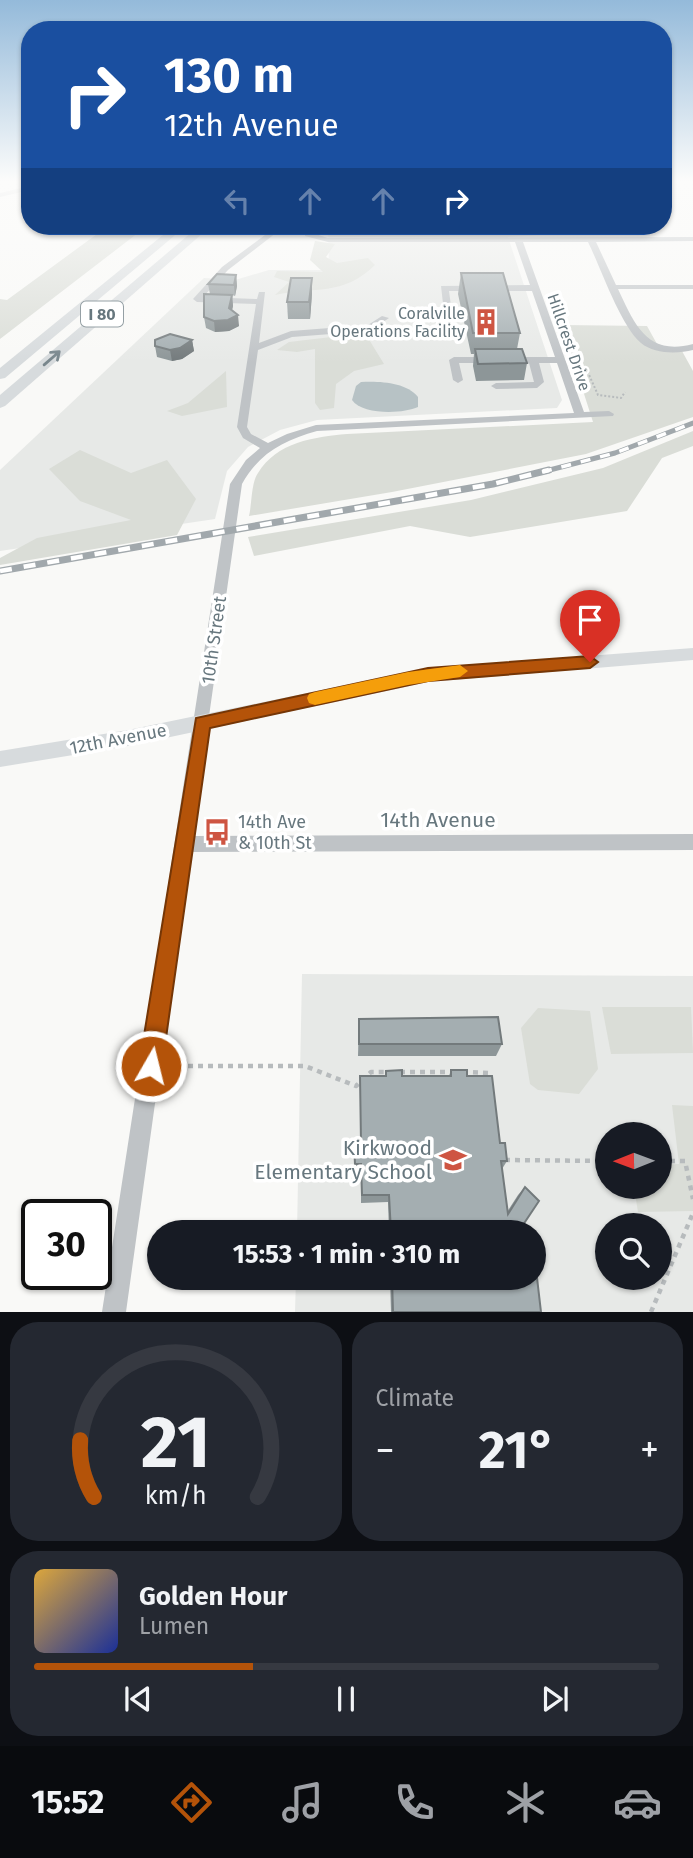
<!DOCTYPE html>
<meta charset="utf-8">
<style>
:root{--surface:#171b24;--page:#242831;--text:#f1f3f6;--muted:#9ea1a6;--line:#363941;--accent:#b45309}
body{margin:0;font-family:"Fira Sans",sans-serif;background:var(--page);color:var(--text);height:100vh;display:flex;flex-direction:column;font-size:26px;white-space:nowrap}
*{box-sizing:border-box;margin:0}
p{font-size:23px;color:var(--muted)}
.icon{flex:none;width:38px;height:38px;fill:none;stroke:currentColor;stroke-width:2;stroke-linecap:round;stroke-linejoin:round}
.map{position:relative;height:1312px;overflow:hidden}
.details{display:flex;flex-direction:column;gap:10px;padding:10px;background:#0d0f14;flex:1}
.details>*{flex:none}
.hud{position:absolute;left:21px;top:21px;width:651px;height:214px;border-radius:28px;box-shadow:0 2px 5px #0004;background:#1a4fa0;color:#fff;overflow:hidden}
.needle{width:46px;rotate:269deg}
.controls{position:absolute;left:595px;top:1122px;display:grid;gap:14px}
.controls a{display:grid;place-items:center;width:77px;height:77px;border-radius:50%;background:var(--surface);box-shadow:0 2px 5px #0004;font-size:35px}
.speed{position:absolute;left:21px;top:1199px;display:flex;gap:14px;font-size:35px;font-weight:700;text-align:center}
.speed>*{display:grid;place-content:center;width:91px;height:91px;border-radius:50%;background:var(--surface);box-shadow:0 2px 5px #0004;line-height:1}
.speed .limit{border:4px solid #111;border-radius:10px;background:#fff;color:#111}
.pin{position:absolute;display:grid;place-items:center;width:60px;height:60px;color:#fff;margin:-72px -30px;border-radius:50% 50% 50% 0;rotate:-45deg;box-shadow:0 0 7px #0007}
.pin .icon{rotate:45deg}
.me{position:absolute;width:77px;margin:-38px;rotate:8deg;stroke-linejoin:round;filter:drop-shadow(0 0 5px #0008)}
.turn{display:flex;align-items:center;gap:24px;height:147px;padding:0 28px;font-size:32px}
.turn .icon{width:91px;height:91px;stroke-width:2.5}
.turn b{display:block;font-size:49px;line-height:60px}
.lanes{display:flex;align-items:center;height:66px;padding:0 28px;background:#0003;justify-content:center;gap:35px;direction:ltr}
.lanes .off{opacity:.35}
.big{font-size:52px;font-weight:700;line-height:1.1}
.details .widget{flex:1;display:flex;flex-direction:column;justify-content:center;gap:10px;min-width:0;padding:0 24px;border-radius:28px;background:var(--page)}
.details .dial{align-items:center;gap:0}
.dial svg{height:182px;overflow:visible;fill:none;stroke:var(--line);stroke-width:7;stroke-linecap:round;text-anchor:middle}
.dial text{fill:var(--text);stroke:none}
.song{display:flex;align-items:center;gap:21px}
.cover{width:84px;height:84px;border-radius:10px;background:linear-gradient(135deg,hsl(40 70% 55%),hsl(230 70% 35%))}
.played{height:7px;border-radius:4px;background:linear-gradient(90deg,var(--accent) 35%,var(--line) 35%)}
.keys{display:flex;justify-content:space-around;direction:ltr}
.heat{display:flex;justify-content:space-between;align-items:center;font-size:38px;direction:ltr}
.details .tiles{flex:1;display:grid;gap:10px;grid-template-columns:1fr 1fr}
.widget:last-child{grid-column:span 2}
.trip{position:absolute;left:147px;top:1220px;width:399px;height:70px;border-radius:35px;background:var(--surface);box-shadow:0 2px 5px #0004;font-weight:700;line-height:70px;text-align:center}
.tab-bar{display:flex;height:112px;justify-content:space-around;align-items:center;background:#090b0e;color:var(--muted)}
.tab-bar .icon{width:49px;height:49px}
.tab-bar .on{color:var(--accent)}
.tab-bar b{font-size:32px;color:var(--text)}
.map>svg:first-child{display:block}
</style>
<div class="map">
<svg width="693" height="1312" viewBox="0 0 693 1312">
<rect width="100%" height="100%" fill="#f9f9f7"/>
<g fill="#e7e9e7" fill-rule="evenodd">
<polygon points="328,226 554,226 558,234 508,237 562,400 557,408 317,420 280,430 248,447 227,471 215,519 0,551 0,470 204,278 235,280 269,270 329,270"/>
<path d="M302 974 693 976V1312H295L296 1278H534V1232H297ZM607 1134H660V1186H607ZM607 1225H660V1278H607Z"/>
</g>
<g fill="#daddd7">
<polygon points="108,226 147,226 0,339 0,299 7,300"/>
<path d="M315 241 335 244 326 257 337 263 368 258 375 265C342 297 315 286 275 295L289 282 274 277 277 271 323 272 310 260Z"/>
<path d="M562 325 647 326 657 344 682 351 693 371V417L586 454 392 492 249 516C252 504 251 483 258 473 277 442 314 437 347 434L593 422Z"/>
<polygon points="365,333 384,364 354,371 336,384 334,408 320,410 315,403 315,349 297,352 277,350 289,342"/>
<polygon points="226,371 227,407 182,416 167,411 188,403"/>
<polygon points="693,431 693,446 662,458 627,511 470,537 410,526 254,556 248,537 471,500 603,468"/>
<polygon points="80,450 131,473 167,460 196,499 177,535 0,565 0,558 37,538 131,520 80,501 49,469"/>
<polygon points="602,1007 691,1007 693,1053 611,1054"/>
<polygon points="538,1008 590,1011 598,1069 579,1094 538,1090 530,1084 521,1028"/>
<polygon points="672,1105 693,1106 693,1211 638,1212 634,1187 660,1186 660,1165 679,1164"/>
</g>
<path fill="#b7c2c5" d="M361 382C379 381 406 382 418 397V407C403 414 362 415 352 400L356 386Z"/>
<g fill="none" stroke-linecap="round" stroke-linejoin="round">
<polyline stroke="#b7bbbd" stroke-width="2" stroke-dasharray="2 2" stroke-linecap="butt" points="574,366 586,368 598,395 621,398 625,392"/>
<g stroke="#b7bbbd" stroke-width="4.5" stroke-dasharray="5 5" stroke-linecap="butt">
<polyline points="168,1066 305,1066 356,1086 371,1072 387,1072"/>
<polyline points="400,1072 453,1072"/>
<polyline points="463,1072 490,1073 490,1078"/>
<polyline points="505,1160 607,1161"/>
<polyline points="660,1161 685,1161 693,1199"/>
<polyline points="651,1312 693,1213"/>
</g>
<g fill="#bfc3c6" fill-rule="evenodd">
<polygon points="30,186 30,190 0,197 0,193"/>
<path d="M277 226H285L228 270 203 297 257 299 259 292H265L259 343 291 331 368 325 382 316 389 318 370 331 292 337 258 350 247 427 251 434 268 443 287 434 316 425 574 413 557 363H539L544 382 537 388 496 389 491 386 496 383 534 382 529 363H459L463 380 458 383 453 380 449 360 454 357H555L532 291H449L453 321 449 324 445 321 441 286 530 285 515 242H328L305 236 304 226H312V233L328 238 693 237V241L596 242 616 285H693V289H618C635 325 647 356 693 344V350C677 354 654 354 641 343 620 325 601 268 588 242H523L584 412 609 411 614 414 613 416 317 431C284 440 258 454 242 484L192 836 693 834V850L190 852 126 1312H102L230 484 246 460 260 448 243 438 237 427 256 304 197 302 193 299 222 267Z"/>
</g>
<polygon fill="#d7dbdd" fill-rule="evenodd" points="693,648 693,660 428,682 128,746 0,767 0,751 128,730 428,668"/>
<g fill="#d7dbdd" fill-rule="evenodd">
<polygon points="174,226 186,226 5,378 0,379 0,368"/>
<polygon points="199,226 211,226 5,406 0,408 0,395"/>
</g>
<defs>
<polyline id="rail-far1" points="542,472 615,453 693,423"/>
<polyline id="rail" points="0,571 493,484 549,470"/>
</defs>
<use href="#rail-far1" stroke="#a1a8ac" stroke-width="5"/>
<use href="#rail" stroke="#a1a8ac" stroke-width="7"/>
<use href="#rail-far1" stroke="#fff" stroke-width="3.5" stroke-dasharray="10" stroke-linecap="butt"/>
<use href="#rail" stroke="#fff" stroke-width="4.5" stroke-dasharray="12" stroke-linecap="butt"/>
</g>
<g fill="#8d9698">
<polygon points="461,273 520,333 517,349 527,363 524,380 476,381 473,366 474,354 471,354 458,294"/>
<polygon points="236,275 237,286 235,296 232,295 233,306 232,310 239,326 229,331 215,332 206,328 204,317 210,294 208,284"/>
<polygon points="312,294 310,319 288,319 287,302"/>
<polygon points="192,340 194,351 182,359 172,361 157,357 155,346"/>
<polygon points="359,1019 502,1044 496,1056 358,1056"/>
<polygon points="451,1070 467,1076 500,1143 507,1161 502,1169 507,1212 518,1195 525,1187 519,1231 531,1232 389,1232 388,1202 361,1203 361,1172 354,1173 354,1143 360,1143 360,1076 385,1076 386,1071 402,1076 449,1076"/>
<polygon points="390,1278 534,1278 541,1312 391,1312"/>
</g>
<g fill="#737a7c">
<polygon points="236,275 237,286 235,296 234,285"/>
<polygon points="312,278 312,294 310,319 309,302"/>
<polygon points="232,295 233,306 230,318 238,315 239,326 229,331 215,332 214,321 229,308"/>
<polygon points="192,340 194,351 182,359 172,361 170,350"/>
</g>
<g fill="#a4aeb1" stroke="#737a7c" stroke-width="2">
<polygon points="461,273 503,273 520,333 473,333"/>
<polygon points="217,274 236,275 234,285 208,284"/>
<polygon points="291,278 312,278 309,302 287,302"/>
<polygon points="204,294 232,295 229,308 238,315 228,320 214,321 204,317"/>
<polygon points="170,334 192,340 180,348 170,350 155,346 155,340"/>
<polygon points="475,349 522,349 527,363 478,364"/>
<polygon points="498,1017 502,1044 359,1044 359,1019"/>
<polygon points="402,1070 402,1076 451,1076 451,1070 467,1070 467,1076 492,1076 500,1143 505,1143 507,1161 501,1161 508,1214 525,1187 539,1201 519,1231 531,1232 391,1232 389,1195 362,1195 361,1164 355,1164 354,1143 361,1143 360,1076 386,1076 386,1071"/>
<polygon points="534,1252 541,1312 393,1312 392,1278 534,1278"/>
</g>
<defs><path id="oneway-shaft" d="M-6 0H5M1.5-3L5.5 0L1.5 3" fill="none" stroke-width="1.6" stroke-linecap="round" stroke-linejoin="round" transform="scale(1.75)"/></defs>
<use stroke="#78868c" href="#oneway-shaft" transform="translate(52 358) rotate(-41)"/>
<linearGradient id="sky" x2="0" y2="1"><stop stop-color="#94bada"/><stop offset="0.5" stop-color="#fcfcfb"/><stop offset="1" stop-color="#fcfcfb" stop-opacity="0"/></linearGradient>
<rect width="693" height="363" fill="url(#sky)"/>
<polygon fill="#b45309" stroke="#753606" stroke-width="2" points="590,656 598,662 590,668 428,681 210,728 162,1066 159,1074 151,1077 143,1074 139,1066 196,718 428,668"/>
<polygon fill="#f59e0b" points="460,665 468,671 460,677 408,685 315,705 309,703 307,698 309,694 315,692 408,672"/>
<defs>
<symbol id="building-bare" viewBox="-9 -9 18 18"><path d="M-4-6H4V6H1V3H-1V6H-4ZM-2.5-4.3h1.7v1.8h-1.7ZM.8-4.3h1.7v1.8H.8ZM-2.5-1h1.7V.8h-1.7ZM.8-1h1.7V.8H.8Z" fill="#ce5542" stroke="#fff" stroke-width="2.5" paint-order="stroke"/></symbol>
<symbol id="bus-bare" viewBox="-9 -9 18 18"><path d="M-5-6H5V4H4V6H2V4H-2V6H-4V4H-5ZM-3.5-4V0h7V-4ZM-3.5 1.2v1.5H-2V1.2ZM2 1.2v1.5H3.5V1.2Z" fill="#ce5542" stroke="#fff" stroke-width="2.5" paint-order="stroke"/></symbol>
<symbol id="school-bare" viewBox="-9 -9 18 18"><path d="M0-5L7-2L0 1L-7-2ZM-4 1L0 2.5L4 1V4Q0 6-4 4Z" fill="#ce5542" stroke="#fff" stroke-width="2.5" paint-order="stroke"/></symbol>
</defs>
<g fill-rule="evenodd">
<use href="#building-bare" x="467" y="303" width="38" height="38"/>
<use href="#bus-bare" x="198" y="813" width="38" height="38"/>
<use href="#school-bare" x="434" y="1141" width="38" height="38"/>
</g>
<g text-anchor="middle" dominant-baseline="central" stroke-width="7" stroke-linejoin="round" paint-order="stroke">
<g font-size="16" fill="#67777e" stroke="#fff" text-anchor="end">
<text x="465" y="313">Coralville<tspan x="465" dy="18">Operations Facility</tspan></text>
</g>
<rect fill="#fff" stroke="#95a0a5" stroke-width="2" x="81" y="301.5" width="42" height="25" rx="5"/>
<g font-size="16" font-weight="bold" fill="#67777e">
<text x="102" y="314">I 80</text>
</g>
<g font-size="16" fill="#67777e" stroke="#fff">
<text transform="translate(569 342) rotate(71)">Hillcrest Drive</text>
</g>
<g font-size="18" fill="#67777e" stroke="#fff">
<text transform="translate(214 640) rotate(-82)">10th Street</text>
<text transform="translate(118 739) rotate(-11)">12th Avenue</text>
</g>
<g font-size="18" fill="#67777e" stroke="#fff" text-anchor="start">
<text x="238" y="822">14th Ave<tspan x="238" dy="21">&amp; 10th St</tspan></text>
</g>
<g font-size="21" fill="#67777e" stroke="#fff">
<text x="438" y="820">14th Avenue</text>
</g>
<g font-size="21" fill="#67777e" stroke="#fff" text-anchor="end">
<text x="432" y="1148">Kirkwood<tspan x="432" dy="24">Elementary School</tspan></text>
</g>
</g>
</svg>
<div class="controls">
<a><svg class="needle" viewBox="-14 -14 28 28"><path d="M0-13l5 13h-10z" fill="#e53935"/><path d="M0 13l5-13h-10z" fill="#9ea1a6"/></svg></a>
<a><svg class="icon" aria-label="search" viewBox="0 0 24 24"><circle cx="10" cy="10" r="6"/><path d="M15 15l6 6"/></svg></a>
</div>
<div class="speed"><div class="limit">30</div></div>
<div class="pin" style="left:590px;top:662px;background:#d93025"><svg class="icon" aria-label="arrive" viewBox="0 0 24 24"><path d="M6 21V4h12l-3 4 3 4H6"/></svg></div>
<svg class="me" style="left:151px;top:1066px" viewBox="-20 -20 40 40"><circle r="17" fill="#b45309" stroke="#fff" stroke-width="3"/><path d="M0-11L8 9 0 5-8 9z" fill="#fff"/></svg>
<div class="trip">15:53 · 1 min · 310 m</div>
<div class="hud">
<div class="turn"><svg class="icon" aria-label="right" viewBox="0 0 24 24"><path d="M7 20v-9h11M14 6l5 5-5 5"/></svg><div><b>130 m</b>12th Avenue</div></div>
<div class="lanes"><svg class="icon off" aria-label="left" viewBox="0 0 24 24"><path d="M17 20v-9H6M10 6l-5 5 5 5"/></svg><svg class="icon off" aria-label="ahead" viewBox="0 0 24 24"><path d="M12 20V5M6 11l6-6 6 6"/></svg><svg class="icon off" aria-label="ahead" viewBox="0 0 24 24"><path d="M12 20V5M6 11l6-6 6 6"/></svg><svg class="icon" aria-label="right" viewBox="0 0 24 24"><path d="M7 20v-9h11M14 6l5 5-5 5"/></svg></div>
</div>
</div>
<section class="details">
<div class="tiles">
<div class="widget dial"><svg viewBox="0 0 100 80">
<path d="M14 69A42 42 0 1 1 86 69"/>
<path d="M14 69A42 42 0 0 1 8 44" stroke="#b45309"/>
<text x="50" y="56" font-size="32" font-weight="700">21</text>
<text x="50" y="72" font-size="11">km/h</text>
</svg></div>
<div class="widget"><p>Climate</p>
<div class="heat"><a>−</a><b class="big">21°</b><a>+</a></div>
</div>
<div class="widget">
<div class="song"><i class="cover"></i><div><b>Golden Hour</b><p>Lumen</p></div></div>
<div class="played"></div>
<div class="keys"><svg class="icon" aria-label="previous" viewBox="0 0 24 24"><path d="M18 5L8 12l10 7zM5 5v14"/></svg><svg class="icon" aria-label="pause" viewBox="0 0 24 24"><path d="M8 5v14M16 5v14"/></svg><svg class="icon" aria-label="next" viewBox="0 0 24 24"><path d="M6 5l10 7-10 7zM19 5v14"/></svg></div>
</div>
</div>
</section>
<nav class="tab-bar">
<b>15:52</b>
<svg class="icon on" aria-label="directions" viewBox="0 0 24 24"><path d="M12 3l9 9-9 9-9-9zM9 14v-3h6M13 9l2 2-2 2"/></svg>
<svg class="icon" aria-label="music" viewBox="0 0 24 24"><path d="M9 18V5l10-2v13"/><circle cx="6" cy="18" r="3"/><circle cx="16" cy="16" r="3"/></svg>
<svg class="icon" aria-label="phone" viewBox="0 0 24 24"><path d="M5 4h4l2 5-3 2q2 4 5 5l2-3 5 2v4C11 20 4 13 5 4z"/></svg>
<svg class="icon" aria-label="climate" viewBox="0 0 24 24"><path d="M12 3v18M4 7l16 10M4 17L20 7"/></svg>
<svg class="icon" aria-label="car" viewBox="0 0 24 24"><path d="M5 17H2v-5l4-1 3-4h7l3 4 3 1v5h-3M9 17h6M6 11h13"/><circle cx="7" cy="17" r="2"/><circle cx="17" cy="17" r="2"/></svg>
</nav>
